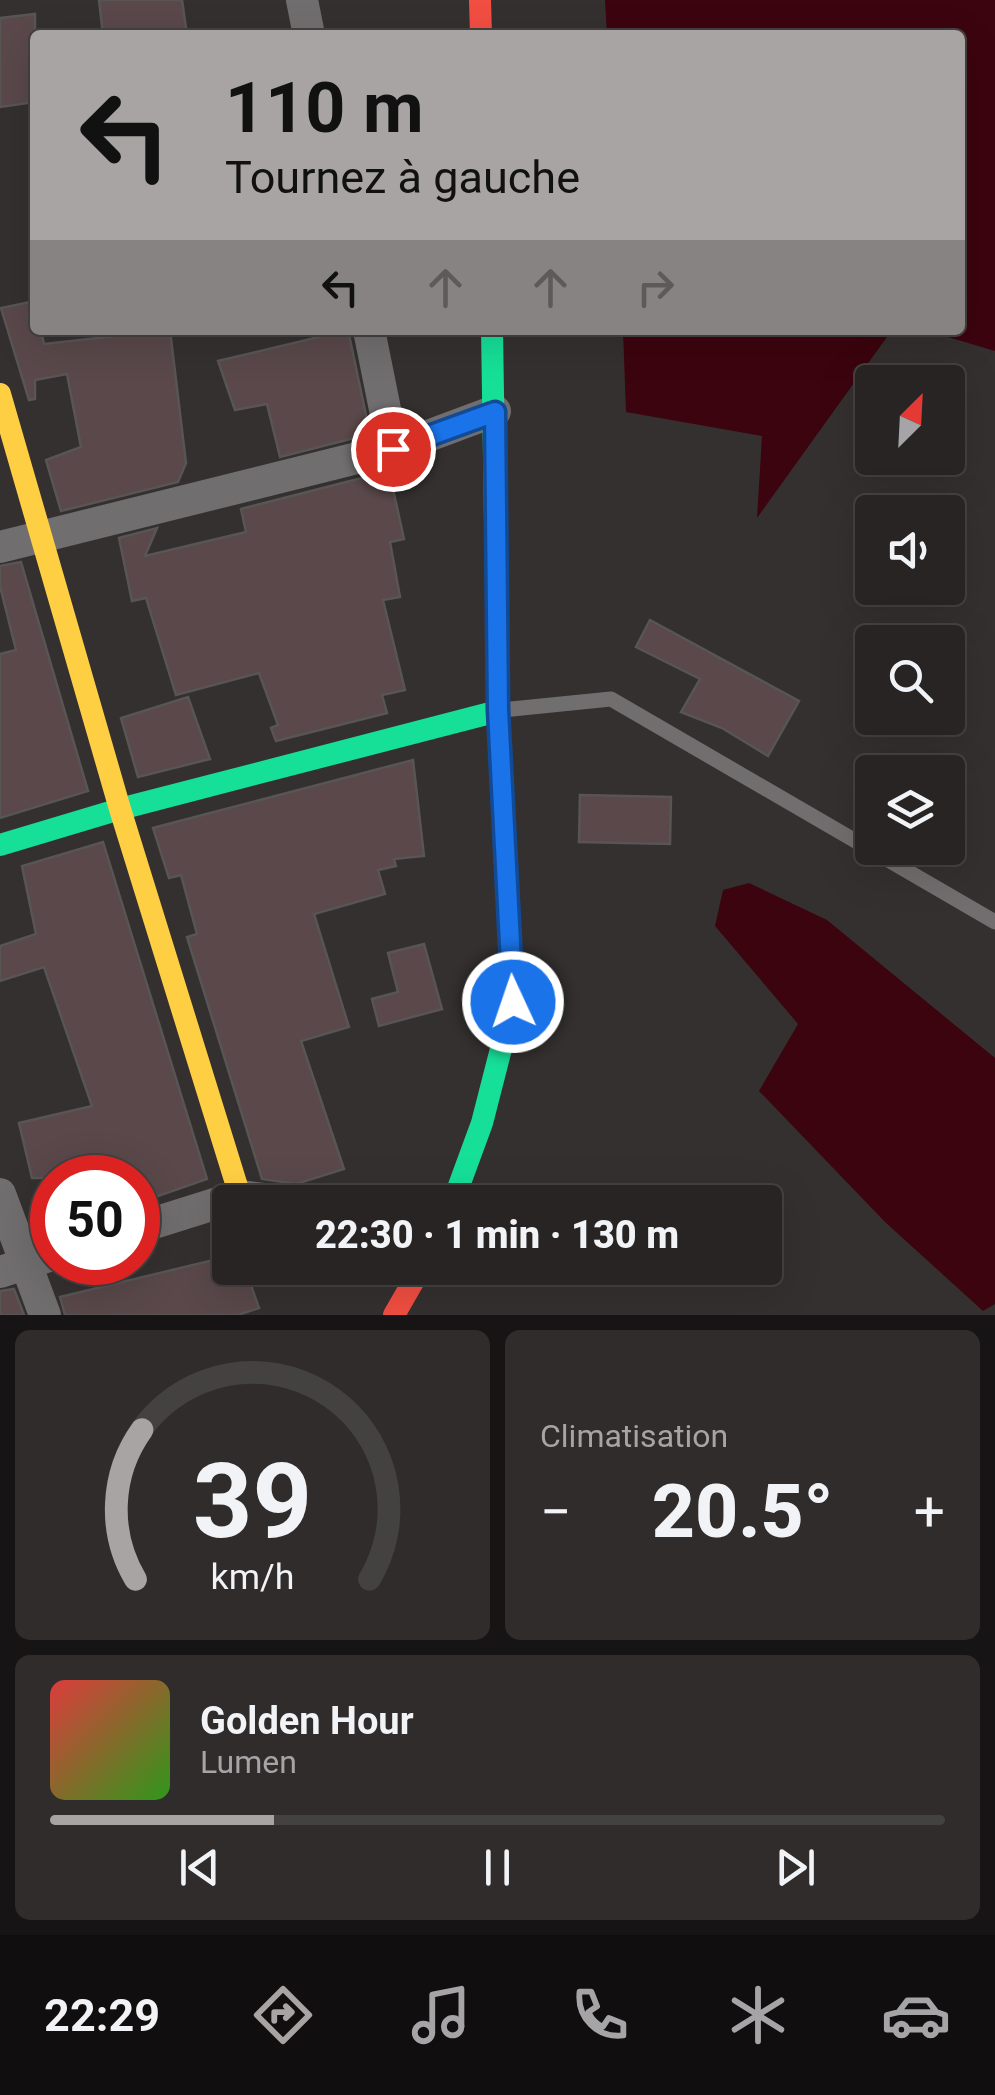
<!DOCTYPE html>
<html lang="fr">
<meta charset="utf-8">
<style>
:root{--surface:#282424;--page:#302c2c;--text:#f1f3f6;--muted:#a5a4a6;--line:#444141;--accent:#a9a4a4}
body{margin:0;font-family:Roboto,sans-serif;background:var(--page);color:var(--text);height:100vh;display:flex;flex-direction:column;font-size:38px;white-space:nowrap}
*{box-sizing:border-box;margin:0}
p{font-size:32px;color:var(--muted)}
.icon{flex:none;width:55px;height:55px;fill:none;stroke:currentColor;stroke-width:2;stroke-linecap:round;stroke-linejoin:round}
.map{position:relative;height:1315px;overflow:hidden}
.panel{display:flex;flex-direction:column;gap:15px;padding:15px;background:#161414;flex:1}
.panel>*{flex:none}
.guide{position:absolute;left:30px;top:30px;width:935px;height:305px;border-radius:10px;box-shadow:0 10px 40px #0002,0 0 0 2px var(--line);background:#a9a4a4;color:#111;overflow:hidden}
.needle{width:65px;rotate:24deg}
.fabs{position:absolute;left:855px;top:365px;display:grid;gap:20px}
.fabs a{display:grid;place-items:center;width:110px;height:110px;border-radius:10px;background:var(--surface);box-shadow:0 10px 40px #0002,0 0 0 2px var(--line);font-size:50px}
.speed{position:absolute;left:30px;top:1155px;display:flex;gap:20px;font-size:50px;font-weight:700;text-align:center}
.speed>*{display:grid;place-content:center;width:130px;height:130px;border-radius:50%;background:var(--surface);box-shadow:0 10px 40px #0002,0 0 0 2px var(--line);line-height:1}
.speed .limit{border:15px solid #d22;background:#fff;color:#111}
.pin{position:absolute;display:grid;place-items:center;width:85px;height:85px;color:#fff;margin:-42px;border:5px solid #fff;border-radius:50%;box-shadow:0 2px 10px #0007}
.me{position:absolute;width:110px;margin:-55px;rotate:357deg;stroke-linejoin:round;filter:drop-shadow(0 0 8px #0008)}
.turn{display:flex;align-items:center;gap:35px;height:210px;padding:0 30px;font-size:45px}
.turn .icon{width:130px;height:130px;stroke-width:2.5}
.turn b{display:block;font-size:70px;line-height:85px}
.lanes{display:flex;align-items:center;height:95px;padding:0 30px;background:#0003;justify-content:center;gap:50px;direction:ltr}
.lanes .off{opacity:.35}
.big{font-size:75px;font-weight:800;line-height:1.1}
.panel .card{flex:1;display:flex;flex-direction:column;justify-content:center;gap:15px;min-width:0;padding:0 35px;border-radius:15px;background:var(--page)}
.panel .dial{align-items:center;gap:0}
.dial svg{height:260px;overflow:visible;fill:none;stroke:var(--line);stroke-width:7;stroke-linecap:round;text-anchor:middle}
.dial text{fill:var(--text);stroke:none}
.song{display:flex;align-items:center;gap:30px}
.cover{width:120px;height:120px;border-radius:15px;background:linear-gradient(135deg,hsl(0 70% 55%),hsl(110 70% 35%))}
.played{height:10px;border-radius:5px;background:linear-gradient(90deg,var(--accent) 25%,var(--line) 25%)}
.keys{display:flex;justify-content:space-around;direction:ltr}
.heat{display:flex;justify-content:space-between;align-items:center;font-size:55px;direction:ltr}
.panel .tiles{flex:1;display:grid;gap:15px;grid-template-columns:1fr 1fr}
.card:last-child{grid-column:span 2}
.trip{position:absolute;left:212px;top:1185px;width:570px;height:100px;border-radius:10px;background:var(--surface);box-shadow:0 10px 40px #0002,0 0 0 2px var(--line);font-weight:800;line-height:100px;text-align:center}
.tabs{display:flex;height:160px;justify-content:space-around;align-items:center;background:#100e0e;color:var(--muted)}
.tabs .icon{width:70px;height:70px}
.tabs .on{color:var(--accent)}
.tabs b{font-size:45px;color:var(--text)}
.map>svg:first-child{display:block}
</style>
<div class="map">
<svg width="995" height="1315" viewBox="0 0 995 1315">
<rect width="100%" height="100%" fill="#353030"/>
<g fill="#3c040e">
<polygon points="605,0 995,0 995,351 924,330 960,330 960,35 607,35"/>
<polygon points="623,330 892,330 757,518 762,436 626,412"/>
<polygon points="749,883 827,920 995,1058 995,1304 983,1311 885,1222 759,1091 798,1024 715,926 723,890"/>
</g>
<g fill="#5a484a" stroke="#585555" stroke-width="2.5">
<polygon points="99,0 182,0 187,35 103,35"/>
<polygon points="35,14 35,102 0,107 0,18"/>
<polygon points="35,301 35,330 41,330 44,344 170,330 186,463 178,482 61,511 46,460 81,447 67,374 35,380 35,399 29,400 1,308"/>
<polygon points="348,330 370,434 280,457 267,404 235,410 218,361"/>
<polygon points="389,471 404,539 390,542 400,597 383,600 405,690 382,695 387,713 276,741 271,728 278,725 259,673 176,695 146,598 132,601 119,538 157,528 145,556 246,532 241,509"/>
<polygon points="21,562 88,791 0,818 0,654 16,650 0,586 0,566"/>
<polygon points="650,620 799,701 768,756 722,728 681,712 700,679 636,647"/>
<polygon points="188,697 210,759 138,777 121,718"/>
<polygon points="413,760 424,856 394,859 396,866 378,870 385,894 314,914 349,1027 301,1041 344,1169 296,1184 262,1179 187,937 197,934 181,875 169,878 153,828"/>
<polygon points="580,795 671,797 670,844 579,842"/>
<polygon points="103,842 207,1179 138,1203 138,1178 32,1178 19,1123 92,1106 44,967 0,981 0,946 36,934 22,866"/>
<polygon points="424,944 442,1009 379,1026 372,999 398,992 388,953"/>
<polygon points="52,1211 52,1236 38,1239 31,1220"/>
<polygon points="230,1256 230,1268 245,1268 259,1308 238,1315 65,1315 60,1297"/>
<polygon points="14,1289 24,1315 0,1315 0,1291"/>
</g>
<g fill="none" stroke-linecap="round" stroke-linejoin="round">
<polyline stroke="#706e6e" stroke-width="15" points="502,710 611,699 995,922"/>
<g stroke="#706e6e" stroke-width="32">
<polyline points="302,0 309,35"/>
<polyline points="369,330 393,449"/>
<polyline points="0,547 393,449 495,411"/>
<polyline points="0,1194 45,1315"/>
<polyline points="138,1228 240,1196 288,1202"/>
<polyline points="0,1272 52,1255"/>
</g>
<g stroke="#16e098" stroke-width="22">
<polyline points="0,845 120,809 498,711"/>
<polyline points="453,1202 482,1123 513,1002 498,711 492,330"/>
</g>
<polyline stroke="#ffcf43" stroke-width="22" points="0,394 120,809 240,1196"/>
<g stroke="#f24e42" stroke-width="22">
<polyline points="480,0 481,35"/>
<polyline points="394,1315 421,1268"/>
</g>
</g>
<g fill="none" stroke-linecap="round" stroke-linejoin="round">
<defs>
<polyline id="route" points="393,449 495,412 498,710 513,1002"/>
</defs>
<use href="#route" stroke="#114b97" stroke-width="25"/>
<use href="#route" stroke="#1a73e8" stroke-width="18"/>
</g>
</svg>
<div class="fabs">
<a><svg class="needle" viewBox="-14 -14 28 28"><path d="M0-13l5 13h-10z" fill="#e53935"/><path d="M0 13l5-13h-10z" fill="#a5a4a6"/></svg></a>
<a><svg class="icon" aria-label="sound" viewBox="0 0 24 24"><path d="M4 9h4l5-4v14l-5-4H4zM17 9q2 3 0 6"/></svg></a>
<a><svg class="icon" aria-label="search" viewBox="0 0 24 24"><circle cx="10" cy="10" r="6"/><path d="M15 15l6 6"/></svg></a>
<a><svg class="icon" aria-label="layers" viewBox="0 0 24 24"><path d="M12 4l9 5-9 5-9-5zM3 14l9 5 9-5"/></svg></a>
</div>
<div class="speed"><div class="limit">50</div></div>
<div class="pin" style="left:393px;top:449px;background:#d93025"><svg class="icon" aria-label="arrive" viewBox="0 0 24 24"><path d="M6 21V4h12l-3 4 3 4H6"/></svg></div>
<svg class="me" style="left:513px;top:1002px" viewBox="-20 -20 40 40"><circle r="17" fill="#1a73e8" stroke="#fff" stroke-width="3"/><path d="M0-11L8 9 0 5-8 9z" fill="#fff"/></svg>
<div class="trip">22:30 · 1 min · 130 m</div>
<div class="guide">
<div class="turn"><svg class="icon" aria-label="left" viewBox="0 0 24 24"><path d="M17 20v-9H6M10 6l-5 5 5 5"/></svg><div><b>110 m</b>Tournez à gauche</div></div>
<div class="lanes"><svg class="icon" aria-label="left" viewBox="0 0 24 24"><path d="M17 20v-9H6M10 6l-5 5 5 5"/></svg><svg class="icon off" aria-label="ahead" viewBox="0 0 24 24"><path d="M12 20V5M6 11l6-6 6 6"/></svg><svg class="icon off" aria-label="ahead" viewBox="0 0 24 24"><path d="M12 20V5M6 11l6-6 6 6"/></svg><svg class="icon off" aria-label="right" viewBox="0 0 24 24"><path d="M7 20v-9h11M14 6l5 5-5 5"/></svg></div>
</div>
</div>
<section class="panel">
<div class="tiles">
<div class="card dial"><svg viewBox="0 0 100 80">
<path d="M14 69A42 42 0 1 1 86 69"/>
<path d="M14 69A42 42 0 0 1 16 23" stroke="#a9a4a4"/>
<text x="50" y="56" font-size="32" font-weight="700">39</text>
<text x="50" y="72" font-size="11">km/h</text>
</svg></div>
<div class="card"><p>Climatisation</p>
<div class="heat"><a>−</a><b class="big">20.5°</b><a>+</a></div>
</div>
<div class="card">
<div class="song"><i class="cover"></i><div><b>Golden Hour</b><p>Lumen</p></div></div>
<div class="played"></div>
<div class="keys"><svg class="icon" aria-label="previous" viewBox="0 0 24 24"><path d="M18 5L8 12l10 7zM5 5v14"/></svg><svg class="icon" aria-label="pause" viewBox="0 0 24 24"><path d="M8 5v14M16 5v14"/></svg><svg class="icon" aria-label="next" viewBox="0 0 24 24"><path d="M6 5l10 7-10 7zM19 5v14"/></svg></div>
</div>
</div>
</section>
<nav class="tabs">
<b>22:29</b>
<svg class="icon on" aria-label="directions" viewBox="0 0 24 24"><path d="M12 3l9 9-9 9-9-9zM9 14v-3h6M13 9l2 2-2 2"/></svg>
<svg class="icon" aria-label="music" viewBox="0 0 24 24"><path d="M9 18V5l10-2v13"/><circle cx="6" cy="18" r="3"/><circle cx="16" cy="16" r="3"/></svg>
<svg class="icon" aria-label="phone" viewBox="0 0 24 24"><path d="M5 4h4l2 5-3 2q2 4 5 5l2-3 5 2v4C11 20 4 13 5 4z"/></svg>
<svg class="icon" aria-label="climate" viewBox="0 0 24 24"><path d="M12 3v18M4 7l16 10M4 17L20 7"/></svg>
<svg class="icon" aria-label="car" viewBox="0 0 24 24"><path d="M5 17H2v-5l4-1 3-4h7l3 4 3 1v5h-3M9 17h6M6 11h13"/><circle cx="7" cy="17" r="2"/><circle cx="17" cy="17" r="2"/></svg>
</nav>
